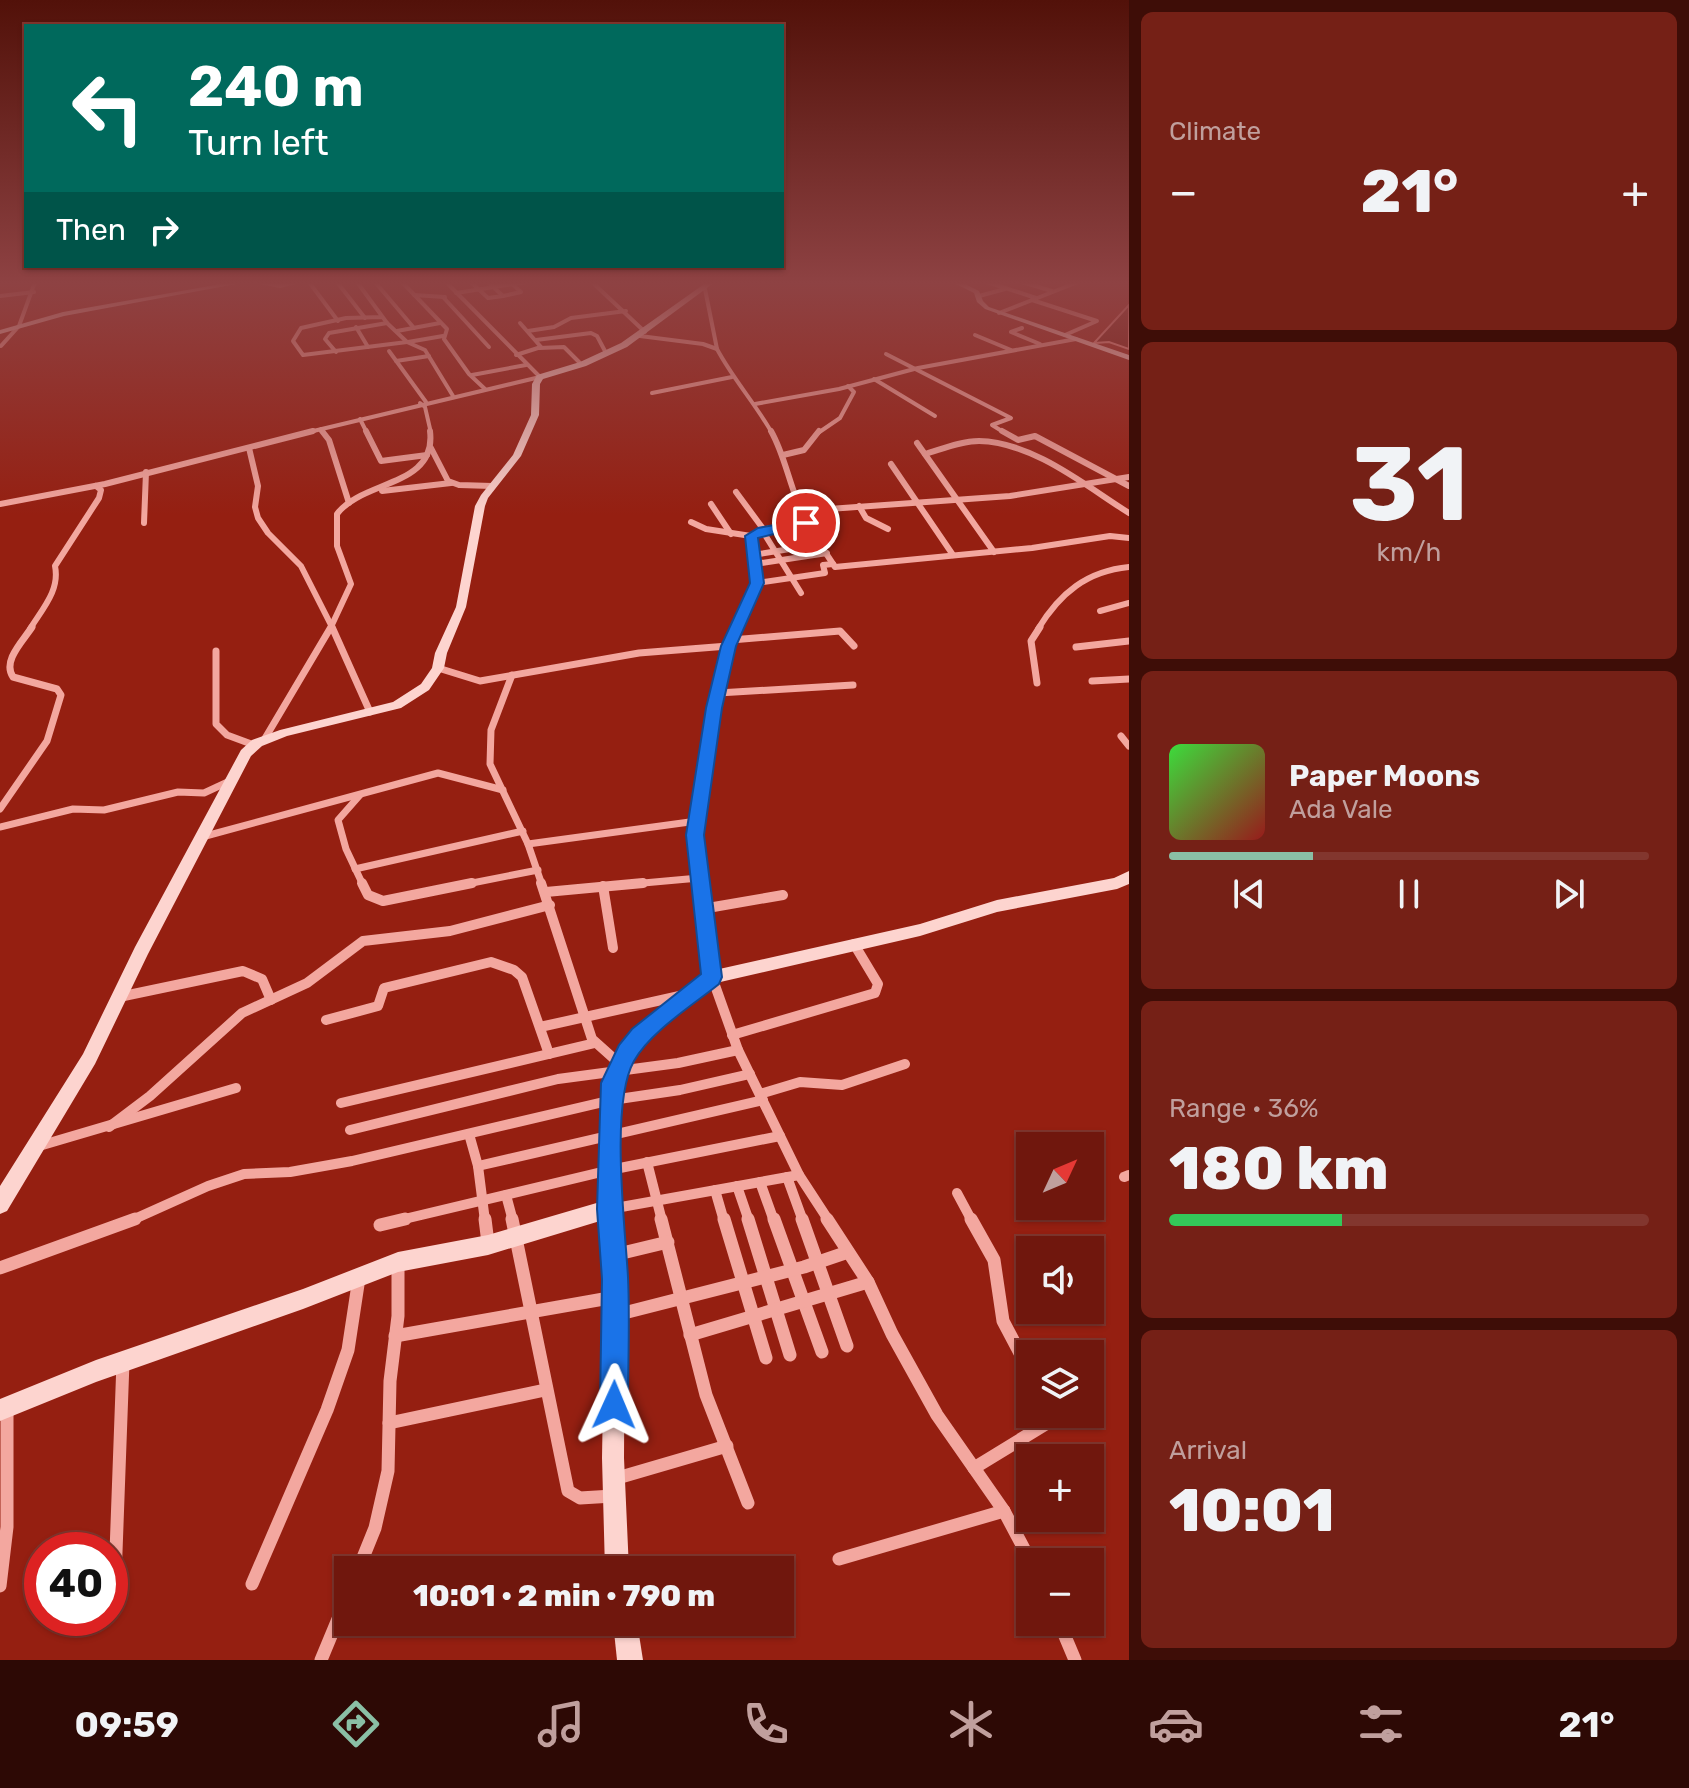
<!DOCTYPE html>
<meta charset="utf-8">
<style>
:root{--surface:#70170d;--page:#752016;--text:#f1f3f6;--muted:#c09f9d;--line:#82362e;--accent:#8abfa5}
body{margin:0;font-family:Rubik,sans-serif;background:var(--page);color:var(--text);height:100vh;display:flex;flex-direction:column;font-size:30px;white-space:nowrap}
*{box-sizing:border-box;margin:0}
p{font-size:26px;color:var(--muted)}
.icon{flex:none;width:44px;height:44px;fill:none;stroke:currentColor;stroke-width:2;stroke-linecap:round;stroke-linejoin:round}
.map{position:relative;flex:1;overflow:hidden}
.sheet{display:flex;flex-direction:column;gap:12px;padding:12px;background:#3e0d07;width:560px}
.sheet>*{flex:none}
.guide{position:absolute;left:24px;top:24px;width:760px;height:244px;border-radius:0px;box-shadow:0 2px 6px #0004,0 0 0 2px var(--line);background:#00695c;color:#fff;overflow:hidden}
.needle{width:52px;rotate:46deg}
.tools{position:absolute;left:1016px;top:1132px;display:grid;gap:16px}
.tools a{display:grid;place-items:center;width:88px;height:88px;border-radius:0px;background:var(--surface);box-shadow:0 2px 6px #0004,0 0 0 2px var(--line);font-size:40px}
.speed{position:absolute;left:24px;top:1532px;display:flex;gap:16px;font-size:40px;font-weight:700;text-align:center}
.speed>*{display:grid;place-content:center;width:104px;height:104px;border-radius:50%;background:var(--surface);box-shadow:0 2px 6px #0004,0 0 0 2px var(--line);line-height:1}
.speed .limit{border:12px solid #d22;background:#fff;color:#111}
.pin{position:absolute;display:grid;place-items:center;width:68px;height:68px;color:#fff;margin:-34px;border:4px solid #fff;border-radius:50%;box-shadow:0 2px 8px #0007}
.me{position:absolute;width:88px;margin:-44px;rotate:1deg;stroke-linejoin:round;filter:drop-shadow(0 0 6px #0008)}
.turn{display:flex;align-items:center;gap:28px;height:168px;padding:0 32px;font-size:36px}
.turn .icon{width:104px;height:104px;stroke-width:2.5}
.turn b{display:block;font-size:56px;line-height:68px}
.then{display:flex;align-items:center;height:76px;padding:0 32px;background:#0003;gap:16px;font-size:30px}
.big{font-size:60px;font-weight:800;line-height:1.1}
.sheet .tile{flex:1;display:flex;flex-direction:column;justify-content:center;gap:12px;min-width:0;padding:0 28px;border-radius:12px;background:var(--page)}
.sheet .dial{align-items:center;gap:0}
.dial b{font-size:104px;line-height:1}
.song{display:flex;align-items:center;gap:24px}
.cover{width:96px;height:96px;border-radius:12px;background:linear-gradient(135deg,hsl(120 70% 55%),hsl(0 70% 35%))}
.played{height:8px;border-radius:4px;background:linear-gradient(90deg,var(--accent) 30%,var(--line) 30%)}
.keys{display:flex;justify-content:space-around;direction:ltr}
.heat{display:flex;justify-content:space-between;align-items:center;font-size:44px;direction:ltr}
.charge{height:12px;border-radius:6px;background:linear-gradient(90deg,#34c759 36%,var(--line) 0)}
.trip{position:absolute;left:334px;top:1556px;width:460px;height:80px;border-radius:0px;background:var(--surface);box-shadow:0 2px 6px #0004,0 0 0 2px var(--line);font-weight:800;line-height:80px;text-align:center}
.menu{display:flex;height:128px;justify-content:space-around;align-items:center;background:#2d0905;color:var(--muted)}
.menu .icon{width:56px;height:56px}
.menu .selected{color:var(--accent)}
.menu b{font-size:36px;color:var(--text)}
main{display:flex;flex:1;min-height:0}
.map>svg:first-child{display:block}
</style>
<main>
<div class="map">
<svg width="1129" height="1660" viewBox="0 0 1129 1660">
<rect width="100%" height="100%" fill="#951f11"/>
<polygon fill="#71160a" stroke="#f79991" stroke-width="2" points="1129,305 1129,349 1109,342 1094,343"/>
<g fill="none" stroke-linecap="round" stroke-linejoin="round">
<g stroke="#f3a79f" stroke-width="4">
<polyline points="260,282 280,286 295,282"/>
<polyline points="309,282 338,321"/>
<polyline points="337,282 365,318"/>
<polyline points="357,282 387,323 407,342 303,355 293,341 301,328 346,318 382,317"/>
<polyline points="375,282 414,328"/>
<polyline points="402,282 447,329 444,339 469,374 485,389"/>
<polyline points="446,282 540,377"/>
<polyline points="471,282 488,298 503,296 488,282"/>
<polyline points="592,282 645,332"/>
<polyline points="987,282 1036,298"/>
<polyline points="1022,282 1052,291"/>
<polyline points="705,289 717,349"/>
<polyline points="456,293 526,282"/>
<polyline points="414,295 445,297"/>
<polyline points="0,296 34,292"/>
<polyline points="503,296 521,292 510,282"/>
<polyline points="979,296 1005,289"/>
<polyline points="443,297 489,347"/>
<polyline points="1032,300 1097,321 1065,335"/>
<polyline points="999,313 1078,282"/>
<polyline points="356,327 368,347"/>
<polyline points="1022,328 1011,332 1040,344"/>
<polyline points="397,331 440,323"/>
<polyline points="528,331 554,327 571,318 626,311"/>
<polyline points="975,335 1011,350"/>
<path d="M640 336 703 344 717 349C733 379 755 403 772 433"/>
<polyline points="536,340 591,333 597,336 606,353"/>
<polyline points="407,342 425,350 453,396"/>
<polyline points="408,342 443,336"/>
<polyline points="1,346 19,326 35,282"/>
<polyline points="539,348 564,347 581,364"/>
<polyline points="389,351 426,402"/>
<polyline points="336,352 325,339 329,333 387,323"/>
<polyline points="886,354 1011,418 992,425 1005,433"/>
<polyline points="516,355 541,347 520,323"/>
<polyline points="396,361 429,356"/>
<polyline points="472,375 526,365"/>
<polyline points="874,379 935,416"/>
<polyline points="652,393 732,377"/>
<polyline points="420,403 425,407 431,433"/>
<polyline points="755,404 839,389 918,368 1076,339"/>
<polyline points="360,419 367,433"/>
<polyline points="321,429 324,433"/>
<polyline points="305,433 540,377"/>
<polyline points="818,433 840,418 854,392 848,386"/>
</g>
<g stroke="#f3a79f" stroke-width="6">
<polyline points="322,431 329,440 349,503"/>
<polyline points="366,431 381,461 427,455"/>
<polyline points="1002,431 1018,440 1035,436 1129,486"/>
<polyline points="917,443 994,552"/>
<polyline points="249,448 258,486 255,507 258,518 268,533 301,566 333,629"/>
<polyline points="431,448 448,481 459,485 492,486"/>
<path d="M925 454C942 449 961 441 979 441 1033 442 1086 486 1129 513"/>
<polyline points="783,455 804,450 819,431"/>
<polyline points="891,464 953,555"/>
<polyline points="382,491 451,483"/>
<polyline points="736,492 764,530"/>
<polyline points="0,504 105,484 313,431"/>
<polyline points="711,504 731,534"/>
<polyline points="859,506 866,518 888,529"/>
<polyline points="801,511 1010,496 1129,477"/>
<polyline points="691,522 706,529 751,536"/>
<polyline points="144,523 146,472"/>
<polyline points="806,523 835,567 1032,548 1110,536 1129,538"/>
<polyline points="762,530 801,593"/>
<polyline points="753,555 821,544"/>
<polyline points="755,564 827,553"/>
<polyline points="757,583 825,573 823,565 833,564"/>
<polyline points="1100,611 1129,603"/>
<path d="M30 629C43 608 60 590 55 566L99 498 101 490 96 486"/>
<path d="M330 629 351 584 337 546V514C362 480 437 487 430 431"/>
<path d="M737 629 757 583 751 536 762 530 807 520C790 493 787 459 771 431"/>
<path d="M1038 629C1060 593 1087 571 1129 567"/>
</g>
<g stroke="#f3a79f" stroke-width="7">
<polyline points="332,627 370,712"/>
<polyline points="731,640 840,631 854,646"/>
<polyline points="1076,647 1129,641"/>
<polyline points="216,651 216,724 227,735 254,745"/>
<polyline points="438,668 480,681 639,653 728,646"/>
<polyline points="512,675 491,730 490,764 528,844 542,885"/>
<polyline points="1092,681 1129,679"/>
<polyline points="1037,683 1031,641 1040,627"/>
<polyline points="718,693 853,685"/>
<polyline points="1121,736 1129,746"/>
<polyline points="264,740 331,627"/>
<polyline points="360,795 338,820 346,849 363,885"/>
<path d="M0 809 47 741 61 695 57 689 13 677C2 661 23 641 32 627"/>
<polyline points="0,827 73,809 104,810 178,792 204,793 232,780"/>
<polyline points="202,837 438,773 503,790"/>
<polyline points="528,844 697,821"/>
<polyline points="355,869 523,831"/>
<polyline points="462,885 538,870"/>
<polyline points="621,885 699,878"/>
<polyline points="701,885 695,835 714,708 727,650 737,627"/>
</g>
<g stroke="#f3a79f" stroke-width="10">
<polyline points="362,883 368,895 383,901 472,883"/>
<polyline points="541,883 592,1039 621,1065"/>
<polyline points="603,886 613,948"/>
<polyline points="546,892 643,883"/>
<polyline points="702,909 783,895"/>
<polyline points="119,997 243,971 262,979 271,1000"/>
<polyline points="326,1020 378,1006 384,988 491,962 514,970 522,977 549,1054"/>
<polyline points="540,1027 684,995"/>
<polyline points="732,1035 875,993 878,984 854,944"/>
<polyline points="760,1094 800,1082 842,1085 905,1064"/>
<polyline points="341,1103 595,1043"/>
<polyline points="109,1127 150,1096 242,1013 307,983 363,941 450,931 550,905"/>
<polyline points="350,1130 558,1079 678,1063 738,1050"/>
<polyline points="469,1134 478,1166 485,1221"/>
<polyline points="39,1146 236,1088"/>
<polyline points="647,1162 662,1221"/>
<polyline points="478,1166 763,1100"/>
<polyline points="799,1175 829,1221"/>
<polyline points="787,1177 803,1221"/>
<polyline points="1124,1177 1129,1175"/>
<polyline points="760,1182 774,1221"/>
<polyline points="737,1186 749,1221"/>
<polyline points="715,1190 724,1221"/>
<polyline points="957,1193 972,1221"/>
<polyline points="506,1195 513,1221"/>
<polyline points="610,1209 799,1175 738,1050 712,977 701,883"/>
<polyline points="130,1221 208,1186 244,1174 290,1172 352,1161 612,1100 680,1090 750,1074"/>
<polyline points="396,1221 610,1170 780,1136"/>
</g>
<g stroke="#f3a79f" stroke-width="13">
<polyline points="485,1219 488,1243"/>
<polyline points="512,1219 568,1491 580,1498 613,1496"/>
<polyline points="661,1219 706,1395 748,1503"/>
<polyline points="724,1219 766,1358"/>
<polyline points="748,1219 790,1355"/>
<polyline points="774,1219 822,1352"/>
<polyline points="802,1219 847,1346"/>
<polyline points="827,1219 868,1282 892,1334 937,1415 1004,1511 1031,1562"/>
<polyline points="971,1219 994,1260 1003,1321 1030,1372"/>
<polyline points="380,1225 405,1219"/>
<polyline points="614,1255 668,1242"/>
<polyline points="0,1268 135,1219"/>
<polyline points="616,1315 804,1267 848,1252"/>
<polyline points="690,1335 868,1282"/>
<polyline points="395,1336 615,1297"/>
<polyline points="389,1423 545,1390"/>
<polyline points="974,1468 1049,1422 1052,1414"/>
<polyline points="614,1479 727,1446"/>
<polyline points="839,1559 1004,1511"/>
<polyline points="358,1570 375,1528 388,1471 390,1381 398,1316 398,1264"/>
<polyline points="115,1579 123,1362"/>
<polyline points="252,1584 327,1410 348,1350 359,1278"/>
<polyline points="0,1586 7,1527 7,1408"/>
<polyline points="1059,1622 1075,1660"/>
<polyline points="321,1660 348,1595"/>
</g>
<g fill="#fdd4cf" fill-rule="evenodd">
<polygon points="232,282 247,282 64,316 0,334 0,330 63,312"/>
<polygon points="707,282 715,282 627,347 586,366 543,379 540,384 539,415 521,456 488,498 485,506 466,607 447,653 444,668 429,690 401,708 287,736 262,746 251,756 148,954 95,1064 7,1211 0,1214 0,1186 83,1054 135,947 241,750 252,740 280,730 393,702 421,684 432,668 435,653 456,607 475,506 481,495 513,455 531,415 532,384 537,375 580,362 621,343"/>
<polygon points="952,282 961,282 979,291 983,301 989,307 1129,355 1129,360 985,309 977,302 974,293"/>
<polygon points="1129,871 1129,884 1117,889 997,912 920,936 716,983 646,1041 633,1057 621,1083 619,1209 625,1279 624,1458 629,1570 605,1570 602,1458 605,1279 600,1221 488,1255 398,1272 303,1309 96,1382 0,1421 0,1399 96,1360 303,1289 398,1252 488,1235 600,1202 603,1083 621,1047 634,1031 706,972 920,924 997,900 1114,878"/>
<polygon points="613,1622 637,1622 643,1660 617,1660"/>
</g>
</g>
<linearGradient id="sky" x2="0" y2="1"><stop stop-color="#521109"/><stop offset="0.55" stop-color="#8e4243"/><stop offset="1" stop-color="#8e4243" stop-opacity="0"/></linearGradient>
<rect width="1129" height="515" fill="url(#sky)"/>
<path fill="#1a73e8" stroke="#114b97" stroke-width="2" d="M806 519 812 523 810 525 758 538 764 583 736 646 722 708 704 835 722 977 719 984C693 1005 650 1032 634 1061 610 1103 625 1226 628 1277 630 1319 628 1362 628 1405L624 1415 614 1419 604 1415 600 1405 602 1279 597 1209 601 1083 619 1045 632 1029 701 974 686 835 706 708 721 646 750 583 745 536 758 528Z"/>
</svg>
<div class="tools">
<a><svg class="needle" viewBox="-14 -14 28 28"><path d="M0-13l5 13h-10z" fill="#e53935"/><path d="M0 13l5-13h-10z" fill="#c09f9d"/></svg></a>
<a><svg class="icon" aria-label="sound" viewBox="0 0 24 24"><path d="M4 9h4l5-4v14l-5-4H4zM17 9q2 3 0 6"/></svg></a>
<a><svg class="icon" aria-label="layers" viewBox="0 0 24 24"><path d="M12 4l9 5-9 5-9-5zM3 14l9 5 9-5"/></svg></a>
<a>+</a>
<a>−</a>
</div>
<div class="speed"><div class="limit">40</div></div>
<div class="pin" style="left:806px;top:523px;background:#d93025"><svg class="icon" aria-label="arrive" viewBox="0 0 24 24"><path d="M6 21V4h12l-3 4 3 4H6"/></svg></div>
<svg class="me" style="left:614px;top:1405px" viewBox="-20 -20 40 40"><path d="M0-17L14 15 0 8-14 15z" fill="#1a73e8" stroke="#fff" stroke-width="4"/></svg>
<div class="trip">10:01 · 2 min · 790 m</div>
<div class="guide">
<div class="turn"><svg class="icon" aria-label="left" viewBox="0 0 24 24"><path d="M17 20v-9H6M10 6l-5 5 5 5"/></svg><div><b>240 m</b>Turn left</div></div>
<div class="then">Then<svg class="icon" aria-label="right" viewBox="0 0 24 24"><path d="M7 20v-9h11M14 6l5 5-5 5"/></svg></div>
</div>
</div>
<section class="sheet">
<div class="tile"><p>Climate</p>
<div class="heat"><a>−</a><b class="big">21°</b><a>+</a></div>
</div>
<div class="tile dial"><b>31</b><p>km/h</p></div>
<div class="tile">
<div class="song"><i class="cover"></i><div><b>Paper Moons</b><p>Ada Vale</p></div></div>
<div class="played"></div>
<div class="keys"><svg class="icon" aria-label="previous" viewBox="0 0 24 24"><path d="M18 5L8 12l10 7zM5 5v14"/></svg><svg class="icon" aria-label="pause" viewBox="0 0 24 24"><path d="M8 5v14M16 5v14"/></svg><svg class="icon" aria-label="next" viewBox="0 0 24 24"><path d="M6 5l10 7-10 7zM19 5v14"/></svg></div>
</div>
<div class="tile"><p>Range · 36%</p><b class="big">180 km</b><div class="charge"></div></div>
<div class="tile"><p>Arrival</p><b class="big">10:01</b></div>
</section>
</main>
<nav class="menu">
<b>09:59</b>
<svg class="icon selected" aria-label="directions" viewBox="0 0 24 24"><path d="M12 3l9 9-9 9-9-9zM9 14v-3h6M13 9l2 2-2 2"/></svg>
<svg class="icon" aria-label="music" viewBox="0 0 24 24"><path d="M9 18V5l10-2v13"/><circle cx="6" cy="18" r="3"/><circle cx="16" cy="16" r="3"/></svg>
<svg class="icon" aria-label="phone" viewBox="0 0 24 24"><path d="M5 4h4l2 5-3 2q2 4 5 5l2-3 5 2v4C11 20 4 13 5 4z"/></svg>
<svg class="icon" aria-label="climate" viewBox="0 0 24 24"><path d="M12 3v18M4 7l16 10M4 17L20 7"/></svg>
<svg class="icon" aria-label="car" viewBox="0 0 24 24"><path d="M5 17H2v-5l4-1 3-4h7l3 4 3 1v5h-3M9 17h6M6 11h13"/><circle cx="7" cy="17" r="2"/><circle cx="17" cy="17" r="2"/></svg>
<svg class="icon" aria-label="filters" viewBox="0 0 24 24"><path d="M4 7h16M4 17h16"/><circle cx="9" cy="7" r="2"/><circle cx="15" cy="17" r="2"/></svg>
<b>21°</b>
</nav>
